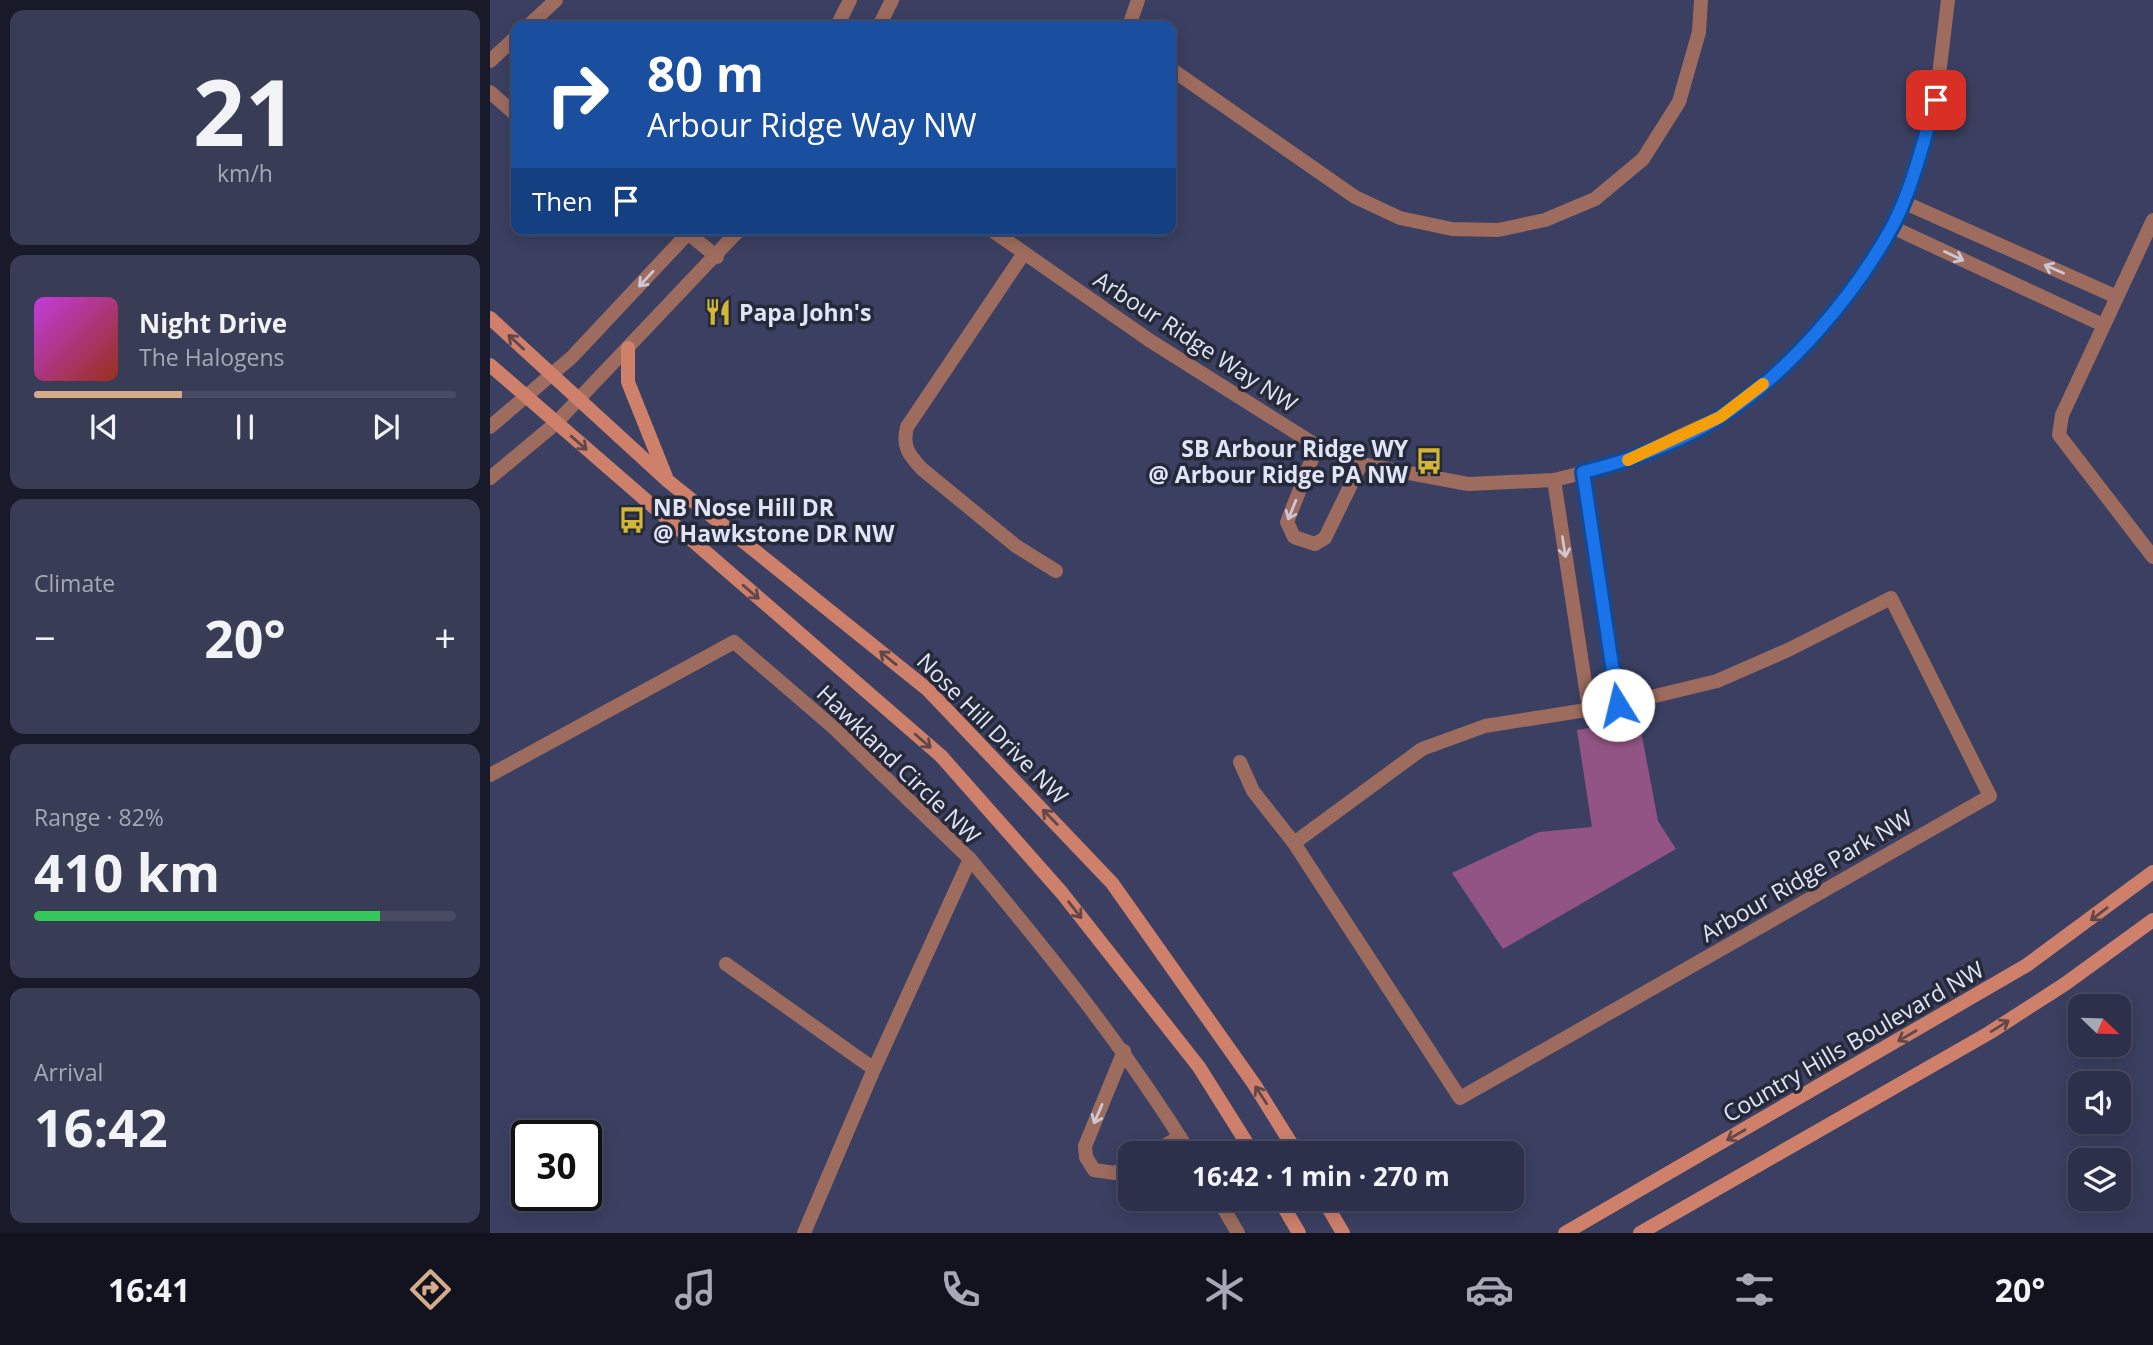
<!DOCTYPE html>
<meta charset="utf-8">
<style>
:root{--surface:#2c304a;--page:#383c54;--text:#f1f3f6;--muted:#a6a9b5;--line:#484b62;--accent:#d6ab8b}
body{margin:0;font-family:"Open Sans",sans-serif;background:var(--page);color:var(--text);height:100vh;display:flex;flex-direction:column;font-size:26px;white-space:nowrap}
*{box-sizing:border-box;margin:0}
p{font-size:23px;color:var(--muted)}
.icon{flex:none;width:38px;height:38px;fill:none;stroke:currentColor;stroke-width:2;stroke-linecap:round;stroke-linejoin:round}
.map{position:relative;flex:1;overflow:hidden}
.panel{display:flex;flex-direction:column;gap:10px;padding:10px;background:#181a29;width:490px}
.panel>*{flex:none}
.hud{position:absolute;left:21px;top:21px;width:665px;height:214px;border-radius:14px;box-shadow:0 4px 18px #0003,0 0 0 2px var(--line);background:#1a4fa0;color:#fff;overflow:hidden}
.needle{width:46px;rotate:113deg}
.controls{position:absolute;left:1578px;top:994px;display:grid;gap:14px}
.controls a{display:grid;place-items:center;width:63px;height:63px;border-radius:14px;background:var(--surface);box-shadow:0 4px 18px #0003,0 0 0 2px var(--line);font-size:35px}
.speed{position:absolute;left:21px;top:1120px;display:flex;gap:14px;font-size:35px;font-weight:700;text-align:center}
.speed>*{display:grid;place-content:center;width:91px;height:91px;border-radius:50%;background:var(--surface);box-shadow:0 4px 18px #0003,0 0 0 2px var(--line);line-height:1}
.speed .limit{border:4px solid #111;border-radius:10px;background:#fff;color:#111}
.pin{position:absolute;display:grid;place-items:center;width:60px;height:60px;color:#fff;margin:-30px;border-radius:14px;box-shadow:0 4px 10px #0006}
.me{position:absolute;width:77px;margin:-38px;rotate:351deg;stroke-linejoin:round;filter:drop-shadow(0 0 5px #0008)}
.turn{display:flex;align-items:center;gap:24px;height:147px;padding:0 21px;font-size:32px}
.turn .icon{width:91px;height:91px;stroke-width:2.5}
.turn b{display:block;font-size:49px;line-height:60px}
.then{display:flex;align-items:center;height:66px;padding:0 21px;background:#0003;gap:14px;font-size:26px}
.big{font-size:52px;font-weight:700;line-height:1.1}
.panel .widget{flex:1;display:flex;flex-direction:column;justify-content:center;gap:10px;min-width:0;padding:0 24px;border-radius:14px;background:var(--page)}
.panel .dial{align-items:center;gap:0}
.dial b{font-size:91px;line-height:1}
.song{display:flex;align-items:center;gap:21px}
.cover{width:84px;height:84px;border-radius:10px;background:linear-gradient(135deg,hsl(290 70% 55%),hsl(10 70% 35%))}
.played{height:7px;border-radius:4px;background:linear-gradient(90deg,var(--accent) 35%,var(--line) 35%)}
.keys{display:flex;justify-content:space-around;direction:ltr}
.heat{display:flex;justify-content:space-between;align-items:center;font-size:38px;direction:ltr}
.charge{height:10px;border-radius:5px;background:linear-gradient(90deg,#34c759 82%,var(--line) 0)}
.trip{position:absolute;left:628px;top:1141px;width:406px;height:70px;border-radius:14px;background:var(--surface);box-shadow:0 4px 18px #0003,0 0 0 2px var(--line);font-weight:700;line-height:70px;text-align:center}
.dock{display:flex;height:112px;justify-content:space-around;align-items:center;background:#12131e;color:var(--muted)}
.dock .icon{width:49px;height:49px}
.dock .active{color:var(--accent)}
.dock b{font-size:32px;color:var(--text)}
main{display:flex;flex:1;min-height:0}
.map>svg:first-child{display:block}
</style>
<main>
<section class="panel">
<div class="widget dial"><b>21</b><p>km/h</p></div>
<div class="widget">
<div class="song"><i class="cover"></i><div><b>Night Drive</b><p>The Halogens</p></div></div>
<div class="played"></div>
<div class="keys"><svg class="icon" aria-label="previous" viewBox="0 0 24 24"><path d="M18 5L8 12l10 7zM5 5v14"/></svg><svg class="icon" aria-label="pause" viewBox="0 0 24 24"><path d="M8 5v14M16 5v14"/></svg><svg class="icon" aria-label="next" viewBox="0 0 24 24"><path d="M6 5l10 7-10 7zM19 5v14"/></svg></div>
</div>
<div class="widget"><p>Climate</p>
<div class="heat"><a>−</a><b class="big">20°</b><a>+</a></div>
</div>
<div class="widget"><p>Range · 82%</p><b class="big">410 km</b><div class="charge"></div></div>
<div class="widget"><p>Arrival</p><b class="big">16:42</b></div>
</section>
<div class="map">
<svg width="1663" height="1233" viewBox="0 0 1663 1233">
<rect width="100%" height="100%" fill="#3b4062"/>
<polygon fill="#925484" points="1149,720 1168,821 1186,849 1013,949 962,873 1049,832 1102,827 1087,730"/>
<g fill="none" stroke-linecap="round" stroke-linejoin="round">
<g stroke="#9d6c5e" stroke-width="14">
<polyline points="38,26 66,0"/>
<polyline points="639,26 648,0"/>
<polyline points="0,61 26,37"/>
<polyline points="681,69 865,197 910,218 962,229 1008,230 1055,220 1105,199 1153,159 1189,102 1209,32 1211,0"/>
<polyline points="0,92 26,115"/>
<polyline points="1413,202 1627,297"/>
<polyline points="1663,220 1572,415 1569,435 1663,557"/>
<polyline points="1402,227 1613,325"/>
<polyline points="500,229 659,340 827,446 871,464 978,484 1064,480 1133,463 1230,417 1278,380 1323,336 1361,290 1402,227 1413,202 1446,100 1458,0"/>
<polyline points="199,234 227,257"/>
<path d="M534 253 417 427C412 447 419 455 432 469L526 546 566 571"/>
<polyline points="827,446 797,522 804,537 825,544 835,538 871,464"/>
<polyline points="1093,472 1128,705"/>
<polyline points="1064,480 1099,709"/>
<polygon points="1401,598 1500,796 970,1098 804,843 932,749 995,726 1128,705 1227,681 1298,650"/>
<polyline points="750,762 763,791 804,843"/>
<polyline points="0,775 244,642 343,727 480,859 384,1069 314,1233"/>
<path d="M480 859C559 953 635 1048 700 1153"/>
<polyline points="236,964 384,1069"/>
<polyline points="634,1051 595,1146 596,1157 604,1170 625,1173 640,1165"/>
<polyline points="661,1153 690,1137"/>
<polyline points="728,1199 748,1233"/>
</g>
<g stroke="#9d6c5e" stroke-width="14">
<polyline points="347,26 360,0"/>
<polyline points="389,26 402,0"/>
<polyline points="0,427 82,357 202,229"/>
<polyline points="0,478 65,424 250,229"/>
</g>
<g stroke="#ce806b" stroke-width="14">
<polyline points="0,318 178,481 437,689 622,883 764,1084 807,1153"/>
<polyline points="138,348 138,382 176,477"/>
<polyline points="0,365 451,756 572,893 709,1067 763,1153"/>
<polyline points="789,1199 809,1233"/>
<polyline points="833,1199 853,1233"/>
<polyline points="1075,1233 1537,965 1663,872"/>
<polyline points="1150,1233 1499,1033 1575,984 1663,920"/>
</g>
</g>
<defs><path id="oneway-shaft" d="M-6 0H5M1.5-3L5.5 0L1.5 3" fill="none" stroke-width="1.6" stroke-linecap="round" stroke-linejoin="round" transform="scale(1.75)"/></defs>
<g stroke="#cec6d2">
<use href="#oneway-shaft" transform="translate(1464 256) rotate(25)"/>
<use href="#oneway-shaft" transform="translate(1564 269) rotate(-156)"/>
<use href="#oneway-shaft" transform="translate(156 279) rotate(133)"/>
<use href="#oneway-shaft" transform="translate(802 510) rotate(112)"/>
<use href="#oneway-shaft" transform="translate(1074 547) rotate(81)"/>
<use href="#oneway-shaft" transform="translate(608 1114) rotate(113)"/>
</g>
<g stroke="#61474a">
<use href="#oneway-shaft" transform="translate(26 342) rotate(-137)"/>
<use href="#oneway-shaft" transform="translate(89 443) rotate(41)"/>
<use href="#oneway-shaft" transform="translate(261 592) rotate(41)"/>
<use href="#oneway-shaft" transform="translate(398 658) rotate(-141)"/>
<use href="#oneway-shaft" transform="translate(433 741) rotate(41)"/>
<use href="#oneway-shaft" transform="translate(560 817) rotate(-134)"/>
<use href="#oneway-shaft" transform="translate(585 910) rotate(52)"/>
<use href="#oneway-shaft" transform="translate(1609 914) rotate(142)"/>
<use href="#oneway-shaft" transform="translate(1510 1026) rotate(-32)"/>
<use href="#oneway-shaft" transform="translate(1417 1036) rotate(150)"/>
<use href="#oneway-shaft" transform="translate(771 1095) rotate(-123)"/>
<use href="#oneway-shaft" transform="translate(1246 1135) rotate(150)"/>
</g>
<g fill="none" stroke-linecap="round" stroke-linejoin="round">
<defs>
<path id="route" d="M1128 705 1093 472C1136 462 1193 441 1230 417 1298 374 1365 295 1403 225 1423 187 1433 141 1446 100"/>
</defs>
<use href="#route" stroke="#114b97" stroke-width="18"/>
<use href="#route" stroke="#1a73e8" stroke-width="12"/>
<polyline stroke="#f59e0b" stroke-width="12" points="1138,460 1230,417 1273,384"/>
</g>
<defs>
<symbol id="restaurant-bare" viewBox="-9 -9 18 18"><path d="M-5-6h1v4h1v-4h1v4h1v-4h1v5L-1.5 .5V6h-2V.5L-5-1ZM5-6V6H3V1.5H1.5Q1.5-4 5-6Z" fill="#d3b635" stroke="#262938" stroke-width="2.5" paint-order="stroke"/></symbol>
<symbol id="bus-bare" viewBox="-9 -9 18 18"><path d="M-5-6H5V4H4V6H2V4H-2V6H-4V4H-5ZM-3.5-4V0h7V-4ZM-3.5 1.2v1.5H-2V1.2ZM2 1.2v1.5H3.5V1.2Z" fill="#d3b635" stroke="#262938" stroke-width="2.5" paint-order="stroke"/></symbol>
</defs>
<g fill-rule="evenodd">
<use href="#restaurant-bare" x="209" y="293" width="38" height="38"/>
<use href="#bus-bare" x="920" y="442" width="38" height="38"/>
<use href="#bus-bare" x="123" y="501" width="38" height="38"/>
</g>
<g text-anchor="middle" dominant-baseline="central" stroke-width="7" stroke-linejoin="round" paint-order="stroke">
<g font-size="23" font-weight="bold" fill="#dfe4f9" stroke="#262938" text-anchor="start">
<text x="249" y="312">Papa John's</text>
<text x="918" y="448" text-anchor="end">SB Arbour Ridge WY<tspan x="918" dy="26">@ Arbour Ridge PA NW</tspan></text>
<text x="163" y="507">NB Nose Hill DR<tspan x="163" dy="26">@ Hawkstone DR NW</tspan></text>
</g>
<g font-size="23" fill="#dfe4f9" stroke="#262938">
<text transform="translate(706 341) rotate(33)">Arbour Ridge Way NW</text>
<text transform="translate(503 728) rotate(45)">Nose Hill Drive NW</text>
<text transform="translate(409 764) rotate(44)">Hawkland Circle NW</text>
<text transform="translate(1316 875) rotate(-30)">Arbour Ridge Park NW</text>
<text transform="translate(1363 1041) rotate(-30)">Country Hills Boulevard NW</text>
</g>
</g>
</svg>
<div class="controls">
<a><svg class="needle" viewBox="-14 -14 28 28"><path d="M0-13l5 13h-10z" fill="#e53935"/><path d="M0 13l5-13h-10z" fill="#a6a9b5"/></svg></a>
<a><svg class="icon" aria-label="sound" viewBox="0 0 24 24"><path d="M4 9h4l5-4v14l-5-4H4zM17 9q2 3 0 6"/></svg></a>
<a><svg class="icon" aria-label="layers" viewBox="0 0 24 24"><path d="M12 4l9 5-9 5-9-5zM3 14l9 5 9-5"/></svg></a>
</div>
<div class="speed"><div class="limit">30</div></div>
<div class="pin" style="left:1446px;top:100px;background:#d93025"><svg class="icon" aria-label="arrive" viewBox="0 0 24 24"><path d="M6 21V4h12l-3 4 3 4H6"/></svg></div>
<svg class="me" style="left:1128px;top:705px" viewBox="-20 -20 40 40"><circle r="19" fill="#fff"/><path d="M0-13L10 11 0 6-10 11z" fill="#1a73e8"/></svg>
<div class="trip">16:42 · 1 min · 270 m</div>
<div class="hud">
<div class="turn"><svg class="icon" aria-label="right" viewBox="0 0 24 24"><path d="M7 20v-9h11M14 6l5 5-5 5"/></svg><div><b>80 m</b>Arbour Ridge Way NW</div></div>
<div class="then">Then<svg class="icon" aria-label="arrive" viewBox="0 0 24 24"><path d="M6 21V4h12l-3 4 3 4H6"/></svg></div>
</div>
</div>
</main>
<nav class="dock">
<b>16:41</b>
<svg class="icon active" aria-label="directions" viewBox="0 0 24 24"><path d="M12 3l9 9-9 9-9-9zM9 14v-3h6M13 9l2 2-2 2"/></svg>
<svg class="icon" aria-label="music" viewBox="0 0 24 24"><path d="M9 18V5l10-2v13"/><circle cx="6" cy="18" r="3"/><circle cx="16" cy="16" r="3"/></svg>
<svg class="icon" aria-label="phone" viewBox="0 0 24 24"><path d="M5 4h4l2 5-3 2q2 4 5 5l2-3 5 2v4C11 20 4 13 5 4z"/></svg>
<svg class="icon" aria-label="climate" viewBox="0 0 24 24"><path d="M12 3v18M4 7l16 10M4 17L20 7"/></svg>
<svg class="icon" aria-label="car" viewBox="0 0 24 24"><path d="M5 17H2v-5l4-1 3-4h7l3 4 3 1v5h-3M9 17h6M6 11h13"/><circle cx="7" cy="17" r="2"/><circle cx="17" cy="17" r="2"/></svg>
<svg class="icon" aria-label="filters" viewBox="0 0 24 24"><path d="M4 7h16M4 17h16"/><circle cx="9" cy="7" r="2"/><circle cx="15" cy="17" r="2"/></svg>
<b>20°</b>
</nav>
